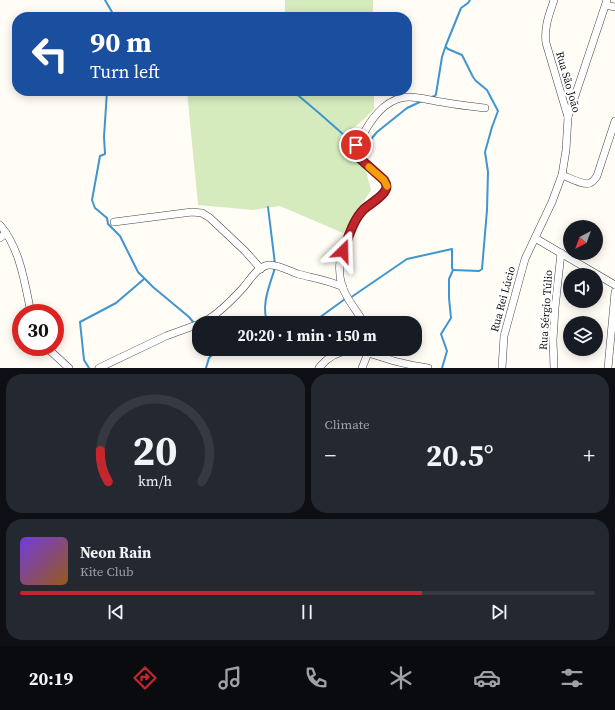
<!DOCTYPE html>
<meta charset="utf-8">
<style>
:root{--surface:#171b24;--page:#242831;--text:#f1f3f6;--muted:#9ea1a6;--line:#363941;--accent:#c4262e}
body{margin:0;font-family:"Source Serif 4",serif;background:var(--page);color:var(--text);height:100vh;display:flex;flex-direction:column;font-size:15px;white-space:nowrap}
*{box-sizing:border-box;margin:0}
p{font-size:13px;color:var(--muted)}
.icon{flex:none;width:22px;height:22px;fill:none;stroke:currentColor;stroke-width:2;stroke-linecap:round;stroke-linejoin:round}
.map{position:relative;height:368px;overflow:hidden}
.drawer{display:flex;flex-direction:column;gap:6px;padding:6px;background:#0d0f14;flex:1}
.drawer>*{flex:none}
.guide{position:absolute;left:12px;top:12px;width:400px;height:84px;border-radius:16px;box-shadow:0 2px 10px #0003;background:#1a4fa0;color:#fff;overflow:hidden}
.needle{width:26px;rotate:221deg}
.buttons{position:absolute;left:563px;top:220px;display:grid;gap:8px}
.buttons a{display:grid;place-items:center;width:40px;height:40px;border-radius:50%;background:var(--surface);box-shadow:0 2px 10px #0003;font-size:20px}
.speed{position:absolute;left:12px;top:304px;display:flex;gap:8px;font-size:20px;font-weight:700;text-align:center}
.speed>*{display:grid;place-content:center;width:52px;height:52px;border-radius:50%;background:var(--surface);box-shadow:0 2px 10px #0003;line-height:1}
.speed .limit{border:6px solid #d22;background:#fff;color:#111}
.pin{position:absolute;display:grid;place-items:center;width:34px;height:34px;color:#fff;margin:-17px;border:2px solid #fff;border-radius:50%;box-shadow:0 1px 4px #0007}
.me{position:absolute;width:44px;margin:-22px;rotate:22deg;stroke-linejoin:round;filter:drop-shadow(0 0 3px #0008)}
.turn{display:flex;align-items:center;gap:14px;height:84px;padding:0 12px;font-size:18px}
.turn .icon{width:52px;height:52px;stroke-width:2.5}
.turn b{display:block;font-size:28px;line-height:34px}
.big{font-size:30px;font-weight:700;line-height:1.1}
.drawer .tile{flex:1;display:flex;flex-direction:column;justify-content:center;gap:6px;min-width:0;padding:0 14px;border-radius:16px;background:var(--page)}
.drawer .dial{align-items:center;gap:0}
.dial svg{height:104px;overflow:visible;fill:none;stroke:var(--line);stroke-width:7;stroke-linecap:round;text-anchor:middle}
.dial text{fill:var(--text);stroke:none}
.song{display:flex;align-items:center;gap:12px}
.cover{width:48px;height:48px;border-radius:6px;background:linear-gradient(135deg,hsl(260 70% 55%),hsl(30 70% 35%))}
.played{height:4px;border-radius:2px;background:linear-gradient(90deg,var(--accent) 70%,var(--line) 70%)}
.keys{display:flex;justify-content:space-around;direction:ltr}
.heat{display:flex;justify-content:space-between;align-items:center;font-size:22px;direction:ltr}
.drawer .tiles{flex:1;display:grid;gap:6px;grid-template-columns:1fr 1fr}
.tile:last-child{grid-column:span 2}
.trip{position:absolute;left:192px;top:316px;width:230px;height:40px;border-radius:16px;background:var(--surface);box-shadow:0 2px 10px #0003;font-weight:700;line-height:40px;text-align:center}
.dock{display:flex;height:64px;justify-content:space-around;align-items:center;background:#090b0e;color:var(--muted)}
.dock .icon{width:28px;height:28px}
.dock .selected{color:var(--accent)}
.dock b{font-size:18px;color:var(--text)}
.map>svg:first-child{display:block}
</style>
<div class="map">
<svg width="615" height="368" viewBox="0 0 615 368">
<rect width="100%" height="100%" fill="#fffdf5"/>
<g fill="#d5ebbd">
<rect x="285" y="0" width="88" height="17"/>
<polygon points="187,91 374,91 374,109 363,120 344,136 345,148 366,171 371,190 343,233 280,206 253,210 198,205"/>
</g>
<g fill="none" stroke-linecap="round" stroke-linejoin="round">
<g stroke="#3f96cf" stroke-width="2">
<polyline points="105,0 112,12 108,17"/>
<polyline points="446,47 448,49 462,55 473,77 476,81 487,90 498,111 492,127 485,152 488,172 487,210 482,269 479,271 453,270"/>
<polyline points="107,91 104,137 105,154 100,156 92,200 95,208 107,218 108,224 120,236 138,272 153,287 189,317 194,323"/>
<polyline points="293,91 319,113 344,135 355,141"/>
<polyline points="431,97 435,96 436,94 442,57 446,45 461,8 468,3 470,0"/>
<polyline points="359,142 368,143 377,132 407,108 422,101"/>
<polyline points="268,207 275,264"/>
<path d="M268 323C260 307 270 284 275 268"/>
<polyline points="312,323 345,299 350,298 407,259 452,249 452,268 453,270 449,279 449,298 451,318 441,334 447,351 442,368"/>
<polyline points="89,368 84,360 80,322 116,303 144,279"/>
<polyline points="206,368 209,358 215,352 213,349"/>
</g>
<defs>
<g id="minor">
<polyline points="606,5 615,7"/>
<polyline points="568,117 607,0"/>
<path d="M562 175C568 177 584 186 590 183 593 182 595 179 597 176L615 121"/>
<polyline points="114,222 192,212 202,213 210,218 245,251 261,269"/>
<path d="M0 225C20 248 25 284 31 313"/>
<polyline points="0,238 6,233"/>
<polyline points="535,238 615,285"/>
<path d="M201 323C216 317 232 300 243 288 250 280 257 267 268 265 278 264 289 271 298 274 313 278 328 280 343 287"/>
<path d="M364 323C357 311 347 300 342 286 340 279 339 269 340 261 342 248 352 224 361 213 367 205 376 199 384 193 396 178 359 165 355 152 353 145 361 136 365 131 374 115 389 97 409 97 420 97 432 101 442 102 456 105 471 106 485 108"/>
<polyline points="46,347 69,368"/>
<polyline points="99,368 166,336 199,324"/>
<path d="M319 368C326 359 336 352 348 351 362 349 380 357 394 361 405 364 417 366 428 368"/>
<polyline points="362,368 368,353 368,349"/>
<path d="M502 368 504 336 525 259 552 202 562 175 566 150 568 117 546 43C544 27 549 15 554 0"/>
<polyline points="554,368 553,340 555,308 561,253"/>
<polyline points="608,368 615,292"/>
</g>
</defs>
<use href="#minor" stroke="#444" stroke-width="8"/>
<use href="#minor" stroke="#fff" stroke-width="7"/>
</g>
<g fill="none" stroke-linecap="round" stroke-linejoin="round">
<defs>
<path id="route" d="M343 251C349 236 353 220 364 209 370 204 382 197 385 191 388 187 386 183 384 180L357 156 355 150 356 145"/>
</defs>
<use href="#route" stroke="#7f191e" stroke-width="10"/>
<use href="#route" stroke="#c4262e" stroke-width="7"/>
<polyline stroke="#f59e0b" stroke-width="7" points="369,167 384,180 387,186"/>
</g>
<g text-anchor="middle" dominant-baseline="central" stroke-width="4" stroke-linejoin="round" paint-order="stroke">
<g font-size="11" fill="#111" stroke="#fff">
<text transform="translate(568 82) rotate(74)">Rua São João</text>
<text transform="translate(503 299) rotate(-75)">Rua Rei Lúcio</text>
<text transform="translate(546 310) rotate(-86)">Rua Sérgio Túlio</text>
</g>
</g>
</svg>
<div class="buttons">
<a><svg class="needle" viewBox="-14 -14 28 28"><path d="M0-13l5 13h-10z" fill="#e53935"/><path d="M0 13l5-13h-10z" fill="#9ea1a6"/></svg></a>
<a><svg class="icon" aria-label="sound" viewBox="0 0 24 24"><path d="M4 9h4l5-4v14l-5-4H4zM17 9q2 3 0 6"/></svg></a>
<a><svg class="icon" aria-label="layers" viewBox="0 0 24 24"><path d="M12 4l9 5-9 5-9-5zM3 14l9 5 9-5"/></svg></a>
</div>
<div class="speed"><div class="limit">30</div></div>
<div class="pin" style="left:356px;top:145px;background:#d93025"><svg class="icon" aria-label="arrive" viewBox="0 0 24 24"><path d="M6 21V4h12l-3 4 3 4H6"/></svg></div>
<svg class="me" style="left:343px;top:251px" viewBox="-20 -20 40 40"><path d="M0-17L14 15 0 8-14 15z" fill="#c4262e" stroke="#fff" stroke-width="4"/></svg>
<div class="trip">20:20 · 1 min · 150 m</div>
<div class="guide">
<div class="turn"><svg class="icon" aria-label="left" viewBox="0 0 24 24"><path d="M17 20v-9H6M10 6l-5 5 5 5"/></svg><div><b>90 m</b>Turn left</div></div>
</div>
</div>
<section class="drawer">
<div class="tiles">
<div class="tile dial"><svg viewBox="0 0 100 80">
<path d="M14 69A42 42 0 1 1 86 69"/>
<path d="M14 69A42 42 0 0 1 8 45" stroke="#c4262e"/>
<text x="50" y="56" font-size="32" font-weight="700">20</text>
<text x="50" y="72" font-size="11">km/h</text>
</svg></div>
<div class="tile"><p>Climate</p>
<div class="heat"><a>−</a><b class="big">20.5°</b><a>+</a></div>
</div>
<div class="tile">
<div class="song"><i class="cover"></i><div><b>Neon Rain</b><p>Kite Club</p></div></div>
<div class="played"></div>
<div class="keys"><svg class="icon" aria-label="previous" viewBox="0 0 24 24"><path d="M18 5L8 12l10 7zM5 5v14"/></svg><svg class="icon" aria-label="pause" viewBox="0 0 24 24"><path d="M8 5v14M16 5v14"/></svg><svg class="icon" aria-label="next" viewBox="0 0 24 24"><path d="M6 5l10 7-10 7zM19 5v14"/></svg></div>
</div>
</div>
</section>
<nav class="dock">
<b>20:19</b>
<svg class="icon selected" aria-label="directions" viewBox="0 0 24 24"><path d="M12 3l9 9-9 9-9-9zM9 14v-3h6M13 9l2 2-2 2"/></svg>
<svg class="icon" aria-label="music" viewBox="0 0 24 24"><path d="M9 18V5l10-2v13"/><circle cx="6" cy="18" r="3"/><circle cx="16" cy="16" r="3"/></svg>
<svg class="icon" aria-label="phone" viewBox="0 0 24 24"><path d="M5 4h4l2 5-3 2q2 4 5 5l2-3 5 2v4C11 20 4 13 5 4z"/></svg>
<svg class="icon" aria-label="climate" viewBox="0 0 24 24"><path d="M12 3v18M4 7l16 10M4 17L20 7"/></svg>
<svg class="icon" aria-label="car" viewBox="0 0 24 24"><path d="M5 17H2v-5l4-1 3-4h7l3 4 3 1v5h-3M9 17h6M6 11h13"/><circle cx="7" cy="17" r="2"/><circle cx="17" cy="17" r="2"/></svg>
<svg class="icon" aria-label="filters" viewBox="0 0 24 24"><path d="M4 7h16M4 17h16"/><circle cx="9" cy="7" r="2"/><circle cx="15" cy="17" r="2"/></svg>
</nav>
